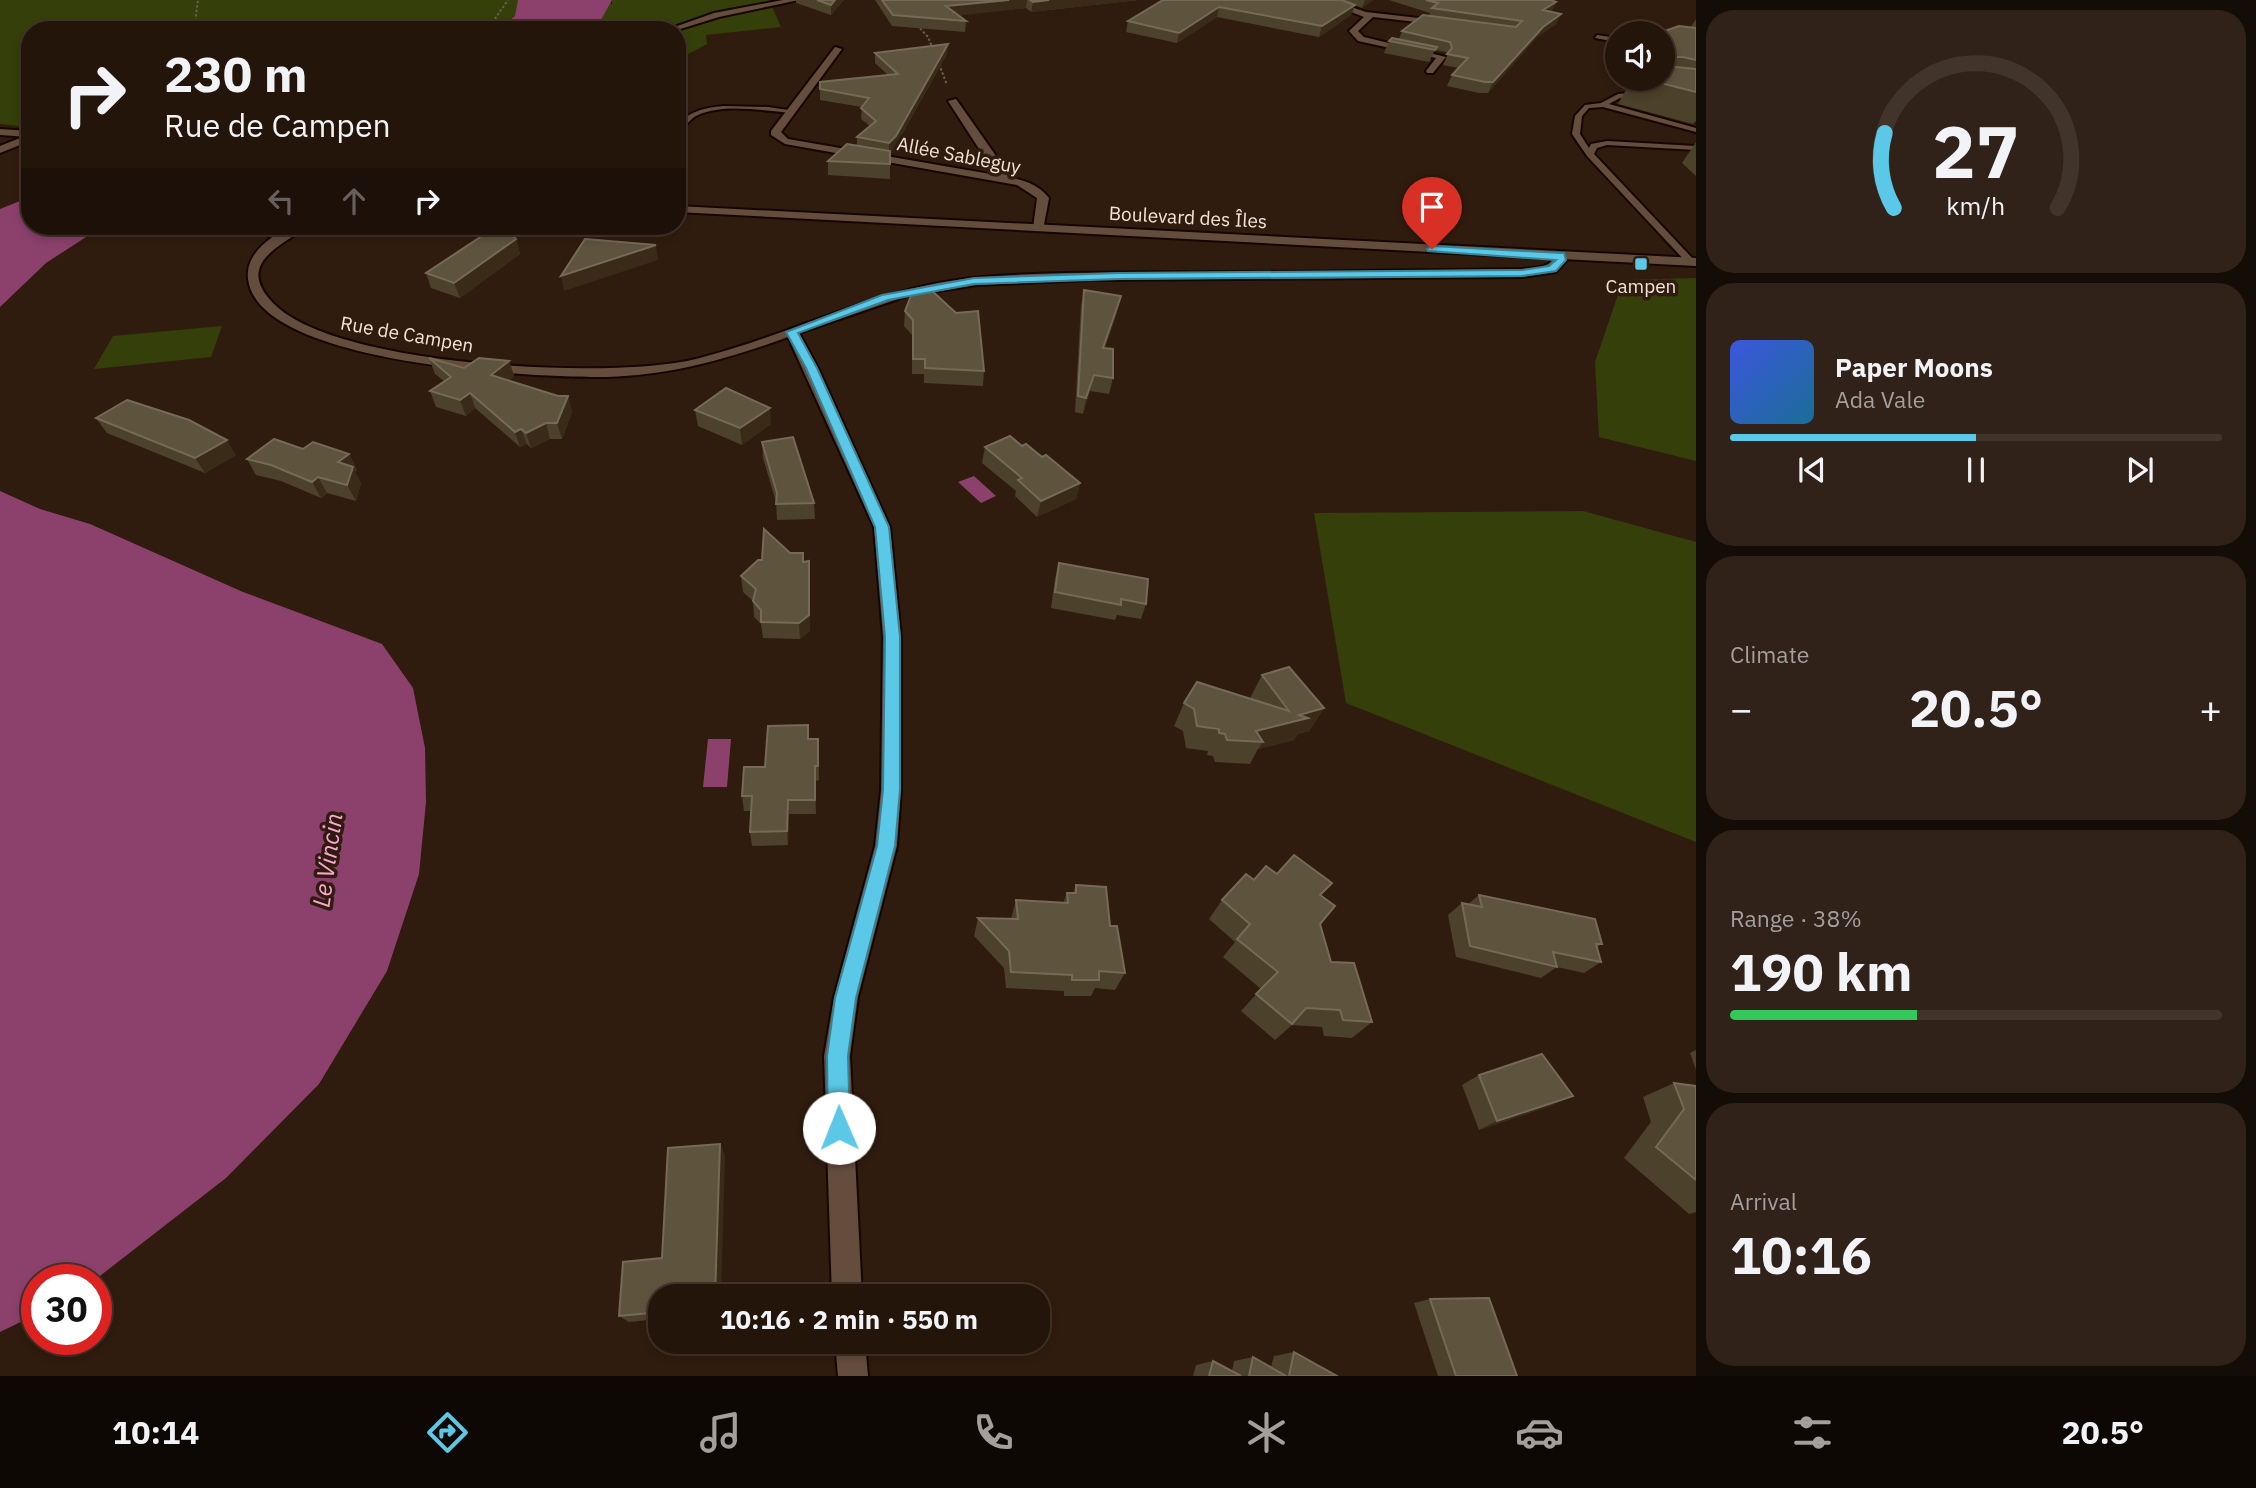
<!DOCTYPE html>
<meta charset="utf-8">
<style>
:root{--surface:#24150a;--page:#302218;--text:#f1f3f6;--muted:#a39f9c;--line:#41342b;--accent:#5ac8e6}
body{margin:0;font-family:"IBM Plex Sans",sans-serif;background:var(--page);color:var(--text);height:100vh;display:flex;flex-direction:column;font-size:26px;white-space:nowrap}
*{box-sizing:border-box;margin:0}
p{font-size:23px;color:var(--muted)}
.icon{flex:none;width:38px;height:38px;fill:none;stroke:currentColor;stroke-width:2;stroke-linecap:round;stroke-linejoin:round}
.map{position:relative;flex:1;overflow:hidden}
.panel{display:flex;flex-direction:column;gap:10px;padding:10px;background:#140c06;width:560px}
.panel>*{flex:none}
.hud{position:absolute;left:21px;top:21px;width:665px;height:214px;border-radius:28px;box-shadow:0 4px 10px #0003,0 0 0 2px var(--line);background:#24150a;color:var(--text);overflow:hidden}
.controls{position:absolute;left:1605px;top:21px;display:grid;gap:14px}
.controls a{display:grid;place-items:center;width:70px;height:70px;border-radius:50%;background:var(--surface);box-shadow:0 4px 10px #0003,0 0 0 2px var(--line);font-size:35px}
.speed{position:absolute;left:21px;top:1264px;display:flex;gap:14px;font-size:35px;font-weight:700;text-align:center}
.speed>*{display:grid;place-content:center;width:91px;height:91px;border-radius:50%;background:var(--surface);box-shadow:0 4px 10px #0003,0 0 0 2px var(--line);line-height:1}
.speed .limit{border:10px solid #d22;background:#fff;color:#111}
.pin{position:absolute;display:grid;place-items:center;width:60px;height:60px;color:#fff;margin:-72px -30px;border-radius:50% 50% 50% 0;rotate:-45deg;box-shadow:0 0 7px #0007}
.pin .icon{rotate:45deg}
.me{position:absolute;width:77px;margin:-38px;rotate:359deg;stroke-linejoin:round;filter:drop-shadow(0 0 5px #0008)}
.turn{display:flex;align-items:center;gap:24px;height:147px;padding:0 28px;font-size:32px}
.turn .icon{width:91px;height:91px;stroke-width:2.5}
.turn b{display:block;font-size:49px;line-height:60px}
.lanes{display:flex;align-items:center;height:66px;padding:0 28px;background:#0003;justify-content:center;gap:35px;direction:ltr}
.lanes .off{opacity:.35}
.big{font-size:52px;font-weight:800;line-height:1.1}
.panel .widget{flex:1;display:flex;flex-direction:column;justify-content:center;gap:10px;min-width:0;padding:0 24px;border-radius:28px;background:var(--page)}
.panel .dial{align-items:center;gap:0}
.dial svg{height:182px;overflow:visible;fill:none;stroke:var(--line);stroke-width:7;stroke-linecap:round;text-anchor:middle}
.dial text{fill:var(--text);stroke:none}
.song{display:flex;align-items:center;gap:21px}
.cover{width:84px;height:84px;border-radius:10px;background:linear-gradient(135deg,hsl(230 70% 55%),hsl(200 70% 35%))}
.played{height:7px;border-radius:4px;background:linear-gradient(90deg,var(--accent) 50%,var(--line) 50%)}
.keys{display:flex;justify-content:space-around;direction:ltr}
.heat{display:flex;justify-content:space-between;align-items:center;font-size:38px;direction:ltr}
.charge{height:10px;border-radius:5px;background:linear-gradient(90deg,#34c759 38%,var(--line) 0)}
.trip{position:absolute;left:648px;top:1284px;width:402px;height:70px;border-radius:28px;background:var(--surface);box-shadow:0 4px 10px #0003,0 0 0 2px var(--line);font-weight:800;line-height:70px;text-align:center}
.menu{display:flex;height:112px;justify-content:space-around;align-items:center;background:#0e0804;color:var(--muted)}
.menu .icon{width:49px;height:49px}
.menu .on{color:var(--accent)}
.menu b{font-size:32px;color:var(--text)}
main{display:flex;flex:1;min-height:0}
.map>svg:first-child{display:block}
</style>
<main>
<div class="map">
<svg width="1696" height="1376" viewBox="0 0 1696 1376">
<rect width="100%" height="100%" fill="#301c0e"/>
<g fill="#353f09">
<polygon points="0,0 609,0 612,5 612,0 769,0 781,27 706,35 707,44 677,60 677,30 30,30 30,127 0,124"/>
<polygon points="1696,278 1696,461 1599,437 1595,362 1623,280"/>
<polygon points="222,326 211,357 94,369 113,336"/>
<polygon points="1583,511 1696,542 1696,842 1346,703 1314,513"/>
</g>
<g fill="#8b416c">
<polygon points="518,0 612,0 602,18 586,30 498,30 515,16"/>
<polygon points="30,197 30,226 103,226 46,263 0,307 0,209"/>
<polygon points="974,476 996,496 981,503 958,482"/>
<polygon points="0,491 40,509 90,524 243,592 382,644 413,688 425,748 426,802 419,874 387,971 319,1084 226,1178 96,1279 37,1279 37,1314 0,1332"/>
<polygon points="708,739 731,739 727,787 703,787"/>
</g>
<g fill="none" stroke-linecap="round" stroke-linejoin="round">
<defs>
<g id="service">
<polygon points="1597,35 1617,38 1617,42 1595,38"/>
<polygon points="1641,92 1643,95 1620,98 1609,104 1696,128 1696,132 1603,107 1589,108 1582,116 1580,134 1589,148 1591,144 1607,141 1696,146 1696,150 1607,145 1597,148 1594,154 1694,260 1694,264 1688,264 1587,156 1572,134 1575,116 1585,105 1601,103 1618,94"/>
<path d="M723 106 768 107 795 111 792 113C763 111 725 103 698 115 689 119 685 128 677 133V126C689 111 704 108 723 106Z"/>
<polygon points="261,226 269,226 274,232 283,237 279,240 268,236"/>
</g>
<g id="minor">
<polygon points="1320,0 1331,0 1366,12 1445,21 1442,25 1373,17 1358,31 1364,37 1446,57 1433,73 1427,73 1426,71 1436,58 1358,41 1349,31 1364,17"/>
<path d="M835 47 842 49 781 132 788 139 996 175 948 101 956 99 1003 166 1008 177C1024 180 1038 184 1049 198L1043 230 1033 228 1037 198 1017 185 785 144 771 135V131Z"/>
<path d="M293 226H308C283 245 234 263 273 303 334 367 612 380 696 359 793 335 880 285 982 277 1058 271 1134 273 1210 272 1314 272 1418 270 1522 269 1537 267 1552 269 1556 252H1564L1567 260 1556 272 1522 277 1092 280 977 285 907 296 799 333 818 368 890 527 901 637V790L897 846 858 997 850 1056 862 1297H832L824 1056 834 997 875 846 881 790 883 637 874 527 788 337C728 359 671 375 607 377 539 378 258 365 248 279 245 253 272 235 293 226Z"/>
<polygon points="835,1342 865,1342 868,1376 838,1376"/>
</g>
<polygon id="tertiary" points="30,134 30,141 0,153 0,146"/>
<g id="secondary">
<polygon points="783,0 799,0 719,17 677,30 666,30 714,13"/>
<polygon points="0,129 30,131 30,137 0,135"/>
<polygon points="677,206 1696,258 1696,266 677,212"/>
</g>
</defs>
<use href="#service" stroke="#170600" stroke-width="4"/>
<use href="#minor" stroke="#170600" stroke-width="4"/>
<use href="#tertiary" stroke="#170600" stroke-width="4"/>
<use href="#secondary" stroke="#170600" stroke-width="4"/>
<g stroke="#6c5a4d" stroke-width="2" stroke-dasharray="2.5 2" stroke-linecap="butt">
<polyline points="917,25 928,37 933,49"/>
<polyline points="194,30 198,0"/>
<polyline points="481,30 492,23 508,0"/>
<polyline points="939,64 947,85"/>
</g>
<use href="#service" fill="#654d3e" fill-rule="evenodd"/>
<use href="#minor" fill="#654d3e" fill-rule="evenodd"/>
<use href="#tertiary" fill="#654d3e" fill-rule="evenodd"/>
<use href="#secondary" fill="#654d3e" fill-rule="evenodd"/>
</g>
<g fill="#4c412a">
<polygon points="796,0 844,0 831,15 796,3"/>
<polygon points="875,0 1138,0 1031,12 1026,8 958,15 966,21 965,32 892,26"/>
<polygon points="1163,0 1373,0 1362,8 1355,5 1351,15 1319,37 1217,17 1177,43 1126,32 1128,21"/>
<polygon points="1389,0 1551,0 1556,2 1551,12 1561,14 1556,24 1537,37 1488,93 1479,93 1447,86 1452,75 1459,68 1443,65 1447,56 1446,52 1435,50 1429,62 1384,53 1389,41 1399,39 1402,31 1429,16 1430,13"/>
<polygon points="1696,19 1696,121 1693,124 1618,104 1632,79 1662,79 1662,33 1691,27"/>
<polygon points="875,53 947,54 895,147 890,153 890,179 828,175 828,161 857,145 857,137 870,126 861,119 862,107 820,100 820,82 888,75 875,63"/>
<polygon points="1696,142 1696,176 1682,163"/>
<polygon points="516,239 520,254 460,298 431,288 426,273"/>
<polygon points="1084,290 1117,312 1105,348 1113,378 1109,394 1090,391 1083,414 1075,412 1081,305"/>
<polygon points="905,311 984,371 983,386 924,383 924,374 912,374 912,335 904,326"/>
<polygon points="429,358 464,368 509,361 514,376 508,381 558,396 568,396 572,412 562,439 550,439 531,448 527,444 520,447 475,408 466,416 436,407 430,391 444,381 435,374"/>
<polygon points="695,410 771,424 742,445 698,426"/>
<polygon points="96,418 236,455 205,473 107,433"/>
<polygon points="762,442 814,503 815,519 777,520 776,502 763,458"/>
<polygon points="1022,446 1042,457 1080,483 1076,499 1037,517 1015,496 1016,491 982,463 985,447"/>
<polygon points="303,449 349,454 357,470 355,472 361,483 356,501 327,493 321,498 281,481 256,475 247,459"/>
<polygon points="790,553 803,562 809,577 810,631 800,639 763,638 761,624 754,617 753,601 743,592 741,576"/>
<polygon points="1059,563 1146,604 1141,619 1117,615 1115,620 1051,608 1055,579"/>
<polygon points="1262,675 1324,708 1309,731 1298,734 1294,740 1258,749 1250,764 1215,762 1213,756 1207,755 1208,751 1186,748 1183,731 1174,726 1184,703 1251,699 1250,698"/>
<polygon points="808,725 809,739 818,739 819,780 815,781 816,814 789,814 788,845 752,846 750,832 751,811 744,811 742,796 765,767"/>
<polygon points="1277,874 1321,895 1320,924 1331,962 1372,1022 1352,1038 1324,1036 1322,1027 1292,1025 1275,1040 1241,1011 1261,989 1223,957 1235,942 1209,919 1222,900 1254,880"/>
<polygon points="1076,885 1110,926 1125,973 1115,990 1095,988 1091,996 1064,996 1064,991 1006,988 1004,968 974,936 978,918 1011,919 1016,900 1063,903 1067,893 1073,893"/>
<polygon points="1479,895 1602,944 1597,947 1601,962 1584,973 1557,967 1541,978 1456,957 1448,915 1462,903 1468,904"/>
<polygon points="1696,1050 1696,1070 1690,1053"/>
<polygon points="1479,1075 1553,1105 1479,1130 1462,1085"/>
<polygon points="1674,1083 1696,1086 1696,1212 1689,1214 1624,1158 1651,1122 1643,1097"/>
<polygon points="720,1144 725,1157 660,1297 660,1319 629,1322 619,1316 662,1258"/>
<polygon points="1430,1299 1517,1376 1438,1376 1414,1303"/>
<polygon points="1294,1352 1337,1376 1193,1376 1196,1365 1213,1361 1232,1371 1234,1361 1253,1357 1271,1367 1274,1356"/>
</g>
<g fill="#392b17">
<polygon points="835,0 844,0 831,15 831,5"/>
<polygon points="1009,0 1027,0 1026,8 946,17 946,6"/>
<polygon points="1049,0 1138,0 1031,12 1033,2"/>
<polygon points="1365,0 1373,0 1362,8"/>
<polygon points="1556,2 1551,12 1543,10"/>
<polygon points="1355,5 1351,15 1319,37 1322,26"/>
<polygon points="1219,7 1217,17 1177,43 1179,33"/>
<polygon points="1561,14 1556,24 1537,37 1488,93 1493,82 1543,27"/>
<polygon points="948,44 947,54 895,147 889,154 889,143"/>
<polygon points="516,239 520,254 460,298 454,283"/>
<polygon points="656,245 658,260 564,291 561,276"/>
<polygon points="1121,296 1117,312 1099,364 1103,348"/>
<polygon points="509,361 514,376 496,391 491,375"/>
<polygon points="1094,375 1090,391 1083,414 1086,398"/>
<polygon points="470,393 475,408 466,416 460,400"/>
<polygon points="568,396 572,412 562,439 557,423"/>
<polygon points="770,408 771,424 742,445 740,428"/>
<polygon points="546,423 550,439 531,448 526,433"/>
<polygon points="521,429 527,444 520,447 515,432"/>
<polygon points="227,440 236,455 205,473 195,458"/>
<polygon points="349,454 357,470 355,472 361,483 356,501 347,485 338,462"/>
<polygon points="318,477 327,493 321,498 312,482"/>
<polygon points="1080,483 1076,499 1037,517 1041,501"/>
<polygon points="809,561 810,631 800,639 799,623"/>
<polygon points="1324,708 1309,731 1298,734 1294,740 1258,749 1263,742 1256,731 1299,715"/>
<polygon points="788,800 789,814 788,845 787,831"/>
<polygon points="1573,1096 1553,1105 1479,1130 1497,1121"/>
<polygon points="720,1144 725,1157 721,1297 715,1297"/>
</g>
<g fill="#5e533d" stroke="#756a56" stroke-width="2">
<polygon points="817,0 835,0 831,5"/>
<polygon points="882,0 1009,0 946,6 966,21 893,15"/>
<polygon points="1030,0 1049,0 1033,2"/>
<polygon points="1163,0 1342,0 1355,5 1322,26 1219,7 1179,33 1128,21"/>
<polygon points="1426,0 1551,0 1556,2 1543,10 1561,14 1543,27 1493,82 1485,82 1452,75 1468,58 1447,54 1452,48 1450,42 1402,31 1423,15 1516,27 1522,21 1432,8 1438,3"/>
<polygon points="1679,26 1696,28 1696,60 1683,57 1662,57 1662,51 1670,45 1662,43 1662,33 1659,33"/>
<polygon points="1392,38 1437,47 1435,50 1389,41"/>
<polygon points="948,44 896,136 889,143 857,137 876,121 861,108 869,98 820,89 820,82 898,74 875,53"/>
<polygon points="1666,66 1696,69 1696,92 1645,79 1662,79 1662,68"/>
<polygon points="847,144 890,151 890,164 828,161"/>
<polygon points="497,226 506,226 516,239 454,283 426,273"/>
<polygon points="585,239 656,245 561,276"/>
<polygon points="930,289 956,313 978,311 984,371 925,368 925,359 913,359 913,320 905,311 912,293"/>
<polygon points="1084,290 1121,296 1103,348 1113,349 1113,378 1094,375 1086,398 1078,396"/>
<polygon points="429,358 464,368 479,358 509,361 491,375 558,396 568,396 557,423 546,423 526,433 521,429 515,432 470,393 460,400 430,391 451,377"/>
<polygon points="726,388 770,408 740,428 695,410"/>
<polygon points="127,400 189,420 227,440 195,458 96,418"/>
<polygon points="1010,436 1022,446 1026,444 1042,457 1046,455 1080,483 1041,501 1018,480 1022,478 985,447"/>
<polygon points="793,437 814,503 776,504 777,493 762,442"/>
<polygon points="274,439 303,449 313,442 349,454 338,462 353,467 347,485 318,477 312,482 271,465 247,459"/>
<polygon points="764,529 790,553 803,553 803,562 809,561 809,615 799,623 761,622 761,610 753,601 756,589 741,576 758,560 762,560"/>
<polygon points="1059,563 1148,579 1146,604 1121,599 1121,605 1055,592"/>
<polygon points="1289,667 1324,708 1299,715 1308,718 1256,731 1263,742 1227,740 1225,734 1219,733 1219,729 1197,726 1194,709 1184,703 1197,682 1289,711 1262,675"/>
<polygon points="808,725 808,739 818,739 818,766 815,766 815,800 788,800 787,831 750,832 752,796 742,796 744,767 765,767 768,726"/>
<polygon points="1294,855 1332,883 1320,895 1335,906 1320,924 1331,962 1354,963 1372,1022 1343,1020 1340,1010 1306,1008 1292,1024 1256,994 1278,972 1237,939 1250,924 1222,900 1246,874 1254,880 1266,866 1277,874"/>
<polygon points="1076,885 1106,887 1110,926 1117,926 1125,973 1099,971 1099,980 1072,980 1072,975 1011,972 1009,951 978,918 1018,919 1016,900 1068,903 1067,893 1076,893"/>
<polygon points="1479,895 1595,919 1602,944 1596,944 1601,962 1553,952 1557,967 1470,946 1462,903 1482,907"/>
<polygon points="1542,1054 1573,1096 1497,1121 1479,1075"/>
<polygon points="1674,1083 1696,1086 1696,1180 1656,1147 1684,1109"/>
<polygon points="720,1144 715,1297 660,1297 660,1312 619,1316 623,1262 662,1258 668,1148"/>
<polygon points="1489,1298 1517,1376 1456,1376 1430,1299"/>
<polygon points="1294,1352 1337,1376 1289,1376"/>
<polygon points="1253,1357 1286,1376 1249,1376"/>
<polygon points="1213,1361 1241,1376 1209,1376"/>
</g>
<polygon fill="#5ac8e6" stroke="#3a8296" stroke-width="2" points="1432,246 1560,253 1564,253 1566,260 1556,271 1522,276 1119,279 974,284 888,300 798,333 817,368 889,527 900,637 900,790 895,846 856,998 848,1056 850,1128 847,1136 839,1139 832,1136 828,1128 827,1056 835,998 877,846 883,790 885,637 875,527 806,368 786,332 882,295 974,278 1119,273 1522,270 1549,266 1556,260 1428,251 1427,249"/>
<rect fill="#5ac8e6" stroke="#301c0e" stroke-width="2.5" x="1634" y="257" width="14" height="14" rx="3.5"/>
<g text-anchor="middle" dominant-baseline="central" stroke-width="7" stroke-linejoin="round" paint-order="stroke">
<g font-size="19" fill="#f3e4db" stroke="#301c0e">
<text transform="translate(959 155) rotate(11)">Allée Sableguy</text>
<text transform="translate(1188 217) rotate(3)">Boulevard des Îles</text>
<text transform="translate(407 334) rotate(10)">Rue de Campen</text>
</g>
<g font-size="19" fill="#f3e4db" stroke="#301c0e">
<text x="1641" y="286">Campen</text>
</g>
<g font-size="24" font-style="italic" fill="#fba6d3" stroke="#301c0e">
<text transform="translate(327 860) rotate(-82)">Le Vincin</text>
</g>
</g>
</svg>
<div class="controls">
<a><svg class="icon" aria-label="sound" viewBox="0 0 24 24"><path d="M4 9h4l5-4v14l-5-4H4zM17 9q2 3 0 6"/></svg></a>
</div>
<div class="speed"><div class="limit">30</div></div>
<div class="pin" style="left:1432px;top:249px;background:#d93025"><svg class="icon" aria-label="arrive" viewBox="0 0 24 24"><path d="M6 21V4h12l-3 4 3 4H6"/></svg></div>
<svg class="me" style="left:839px;top:1128px" viewBox="-20 -20 40 40"><circle r="19" fill="#fff"/><path d="M0-13L10 11 0 6-10 11z" fill="#5ac8e6"/></svg>
<div class="trip">10:16 · 2 min · 550 m</div>
<div class="hud">
<div class="turn"><svg class="icon" aria-label="right" viewBox="0 0 24 24"><path d="M7 20v-9h11M14 6l5 5-5 5"/></svg><div><b>230 m</b>Rue de Campen</div></div>
<div class="lanes"><svg class="icon off" aria-label="left" viewBox="0 0 24 24"><path d="M17 20v-9H6M10 6l-5 5 5 5"/></svg><svg class="icon off" aria-label="ahead" viewBox="0 0 24 24"><path d="M12 20V5M6 11l6-6 6 6"/></svg><svg class="icon" aria-label="right" viewBox="0 0 24 24"><path d="M7 20v-9h11M14 6l5 5-5 5"/></svg></div>
</div>
</div>
<section class="panel">
<div class="widget dial"><svg viewBox="0 0 100 80">
<path d="M14 69A42 42 0 1 1 86 69"/>
<path d="M14 69A42 42 0 0 1 10 36" stroke="#5ac8e6"/>
<text x="50" y="56" font-size="32" font-weight="700">27</text>
<text x="50" y="72" font-size="11">km/h</text>
</svg></div>
<div class="widget">
<div class="song"><i class="cover"></i><div><b>Paper Moons</b><p>Ada Vale</p></div></div>
<div class="played"></div>
<div class="keys"><svg class="icon" aria-label="previous" viewBox="0 0 24 24"><path d="M18 5L8 12l10 7zM5 5v14"/></svg><svg class="icon" aria-label="pause" viewBox="0 0 24 24"><path d="M8 5v14M16 5v14"/></svg><svg class="icon" aria-label="next" viewBox="0 0 24 24"><path d="M6 5l10 7-10 7zM19 5v14"/></svg></div>
</div>
<div class="widget"><p>Climate</p>
<div class="heat"><a>−</a><b class="big">20.5°</b><a>+</a></div>
</div>
<div class="widget"><p>Range · 38%</p><b class="big">190 km</b><div class="charge"></div></div>
<div class="widget"><p>Arrival</p><b class="big">10:16</b></div>
</section>
</main>
<nav class="menu">
<b>10:14</b>
<svg class="icon on" aria-label="directions" viewBox="0 0 24 24"><path d="M12 3l9 9-9 9-9-9zM9 14v-3h6M13 9l2 2-2 2"/></svg>
<svg class="icon" aria-label="music" viewBox="0 0 24 24"><path d="M9 18V5l10-2v13"/><circle cx="6" cy="18" r="3"/><circle cx="16" cy="16" r="3"/></svg>
<svg class="icon" aria-label="phone" viewBox="0 0 24 24"><path d="M5 4h4l2 5-3 2q2 4 5 5l2-3 5 2v4C11 20 4 13 5 4z"/></svg>
<svg class="icon" aria-label="climate" viewBox="0 0 24 24"><path d="M12 3v18M4 7l16 10M4 17L20 7"/></svg>
<svg class="icon" aria-label="car" viewBox="0 0 24 24"><path d="M5 17H2v-5l4-1 3-4h7l3 4 3 1v5h-3M9 17h6M6 11h13"/><circle cx="7" cy="17" r="2"/><circle cx="17" cy="17" r="2"/></svg>
<svg class="icon" aria-label="filters" viewBox="0 0 24 24"><path d="M4 7h16M4 17h16"/><circle cx="9" cy="7" r="2"/><circle cx="15" cy="17" r="2"/></svg>
<b>20.5°</b>
</nav>
